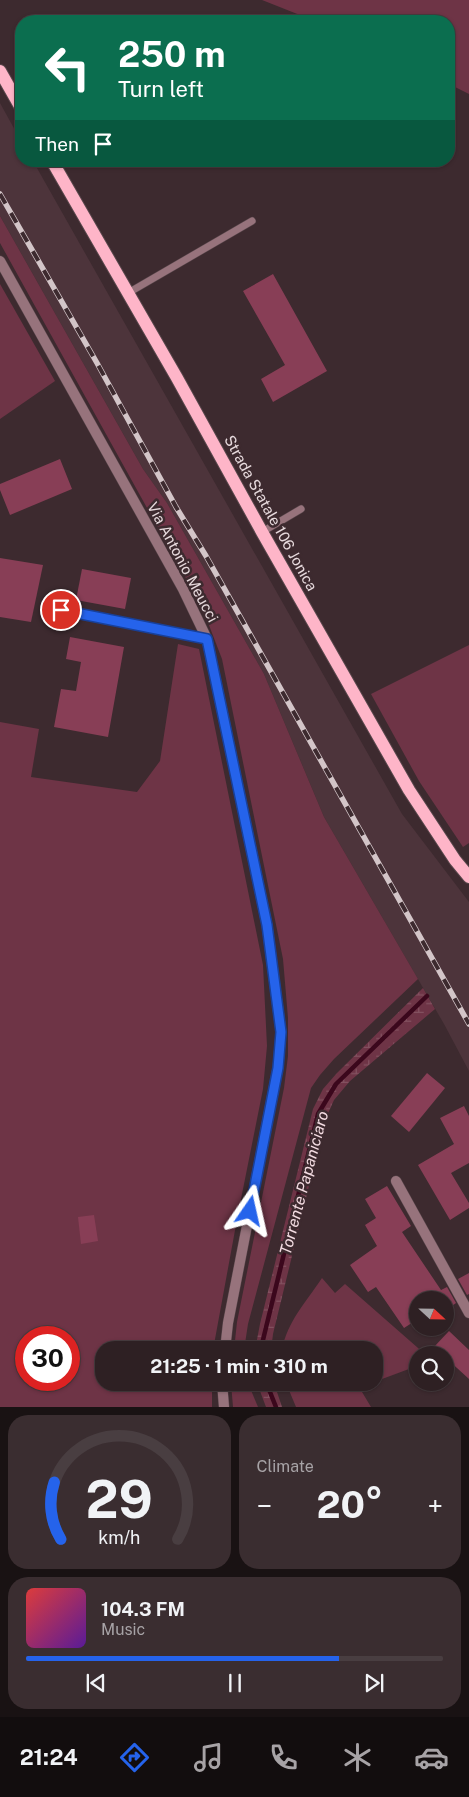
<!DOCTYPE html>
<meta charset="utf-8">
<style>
:root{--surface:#2e2023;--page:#3a2d30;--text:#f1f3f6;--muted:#a7a3a6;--line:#493e41;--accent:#2563eb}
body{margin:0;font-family:"Public Sans",sans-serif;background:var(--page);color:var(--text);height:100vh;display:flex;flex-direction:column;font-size:19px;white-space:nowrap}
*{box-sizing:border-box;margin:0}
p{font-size:16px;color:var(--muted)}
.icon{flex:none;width:28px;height:28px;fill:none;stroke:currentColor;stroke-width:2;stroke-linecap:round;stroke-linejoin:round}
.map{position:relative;height:1407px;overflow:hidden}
.sheet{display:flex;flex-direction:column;gap:8px;padding:8px;background:#191213;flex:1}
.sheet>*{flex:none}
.hud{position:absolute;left:15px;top:15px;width:440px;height:152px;border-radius:20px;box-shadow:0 1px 4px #0004,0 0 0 1px var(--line);background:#0b6e4f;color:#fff;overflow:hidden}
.needle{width:32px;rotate:112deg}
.buttons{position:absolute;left:409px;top:1291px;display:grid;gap:10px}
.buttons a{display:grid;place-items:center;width:45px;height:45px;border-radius:50%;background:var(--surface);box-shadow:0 1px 4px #0004,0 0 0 1px var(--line);font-size:25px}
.speed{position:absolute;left:15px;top:1326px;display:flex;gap:10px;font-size:25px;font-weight:700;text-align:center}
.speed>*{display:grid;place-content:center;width:65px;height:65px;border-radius:50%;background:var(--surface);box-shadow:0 1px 4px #0004,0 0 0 1px var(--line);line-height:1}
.speed .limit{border:8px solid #d22;background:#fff;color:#111}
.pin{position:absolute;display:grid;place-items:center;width:42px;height:42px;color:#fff;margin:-21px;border:2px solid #fff;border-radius:50%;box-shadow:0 1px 5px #0007}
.me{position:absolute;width:55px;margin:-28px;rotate:11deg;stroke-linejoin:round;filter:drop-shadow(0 0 4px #0008)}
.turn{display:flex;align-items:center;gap:18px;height:105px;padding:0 20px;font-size:22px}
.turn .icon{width:65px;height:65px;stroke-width:2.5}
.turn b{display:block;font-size:35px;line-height:42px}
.then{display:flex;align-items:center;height:48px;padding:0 20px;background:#0003;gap:10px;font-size:19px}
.big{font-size:38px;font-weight:700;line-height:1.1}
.sheet .widget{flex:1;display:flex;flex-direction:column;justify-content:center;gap:8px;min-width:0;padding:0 18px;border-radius:20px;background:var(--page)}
.sheet .dial{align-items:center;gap:0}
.dial svg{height:130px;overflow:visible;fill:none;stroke:var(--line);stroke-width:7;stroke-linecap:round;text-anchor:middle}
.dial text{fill:var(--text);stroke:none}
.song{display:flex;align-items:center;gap:15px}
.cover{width:60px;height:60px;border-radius:8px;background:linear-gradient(135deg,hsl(0 70% 55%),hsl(270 70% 35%))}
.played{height:5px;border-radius:2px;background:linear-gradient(90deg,var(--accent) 75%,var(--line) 75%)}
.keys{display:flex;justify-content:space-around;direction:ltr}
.heat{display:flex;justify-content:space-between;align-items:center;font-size:28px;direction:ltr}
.sheet .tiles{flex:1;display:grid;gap:8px;grid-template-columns:1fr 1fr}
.widget:last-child{grid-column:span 2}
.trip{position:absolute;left:95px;top:1341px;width:288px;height:50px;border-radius:20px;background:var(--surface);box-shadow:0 1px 4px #0004,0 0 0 1px var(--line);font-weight:700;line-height:50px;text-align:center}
.dock{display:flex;height:80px;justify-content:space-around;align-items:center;background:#120d0e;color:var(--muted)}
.dock .icon{width:35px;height:35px}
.dock .active{color:var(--accent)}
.dock b{font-size:22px;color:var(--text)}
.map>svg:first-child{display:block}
</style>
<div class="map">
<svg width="469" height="1407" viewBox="0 0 469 1407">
<defs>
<pattern id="wetland-marsh" width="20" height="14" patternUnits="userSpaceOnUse" patternTransform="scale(1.25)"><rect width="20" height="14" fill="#6e3446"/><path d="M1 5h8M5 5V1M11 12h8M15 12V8" fill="none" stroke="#835160"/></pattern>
</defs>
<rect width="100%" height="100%" fill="#3d2a2f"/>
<polygon fill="#4d343b" points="0,103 21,141 21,161 33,161 402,814 469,902 469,1071 444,1024 324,817 264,674 167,503 143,469 0,216"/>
<g fill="#6e3446" fill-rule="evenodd">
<polygon points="262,0 469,0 469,94 449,84 449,21 315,21"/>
<polygon points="0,216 143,469 167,503 264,674 324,817 418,979 334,1059 320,1075 311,1088 248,1324 244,1350 234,1350 237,1322 284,1088 288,1056 288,1018 283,959 222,659 202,607 0,243"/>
<polygon points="0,284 55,381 0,419"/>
<path d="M178 644 199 649 263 965 267 1046 263 1089 238 1214 213 1350H104V1382L212 1383V1407H0V722L39 729 31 777 137 792 160 761ZM26 1338H69V1380H26Z"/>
<polygon points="469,645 469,843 463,847 419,781 371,694"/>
<path d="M322 1278 335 1293 345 1284 426 1355H418L417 1366 374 1382V1350H282C287 1322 306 1302 322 1278Z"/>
<polygon points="231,1383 248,1383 258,1407 233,1407"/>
<polygon points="286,1383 372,1383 359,1387 371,1407 296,1407"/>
</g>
<g fill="url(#wetland-marsh)">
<polygon points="423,988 435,1009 350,1081 334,1100 325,1120 273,1334 271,1350 255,1350 260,1324 313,1109 323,1089 337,1073"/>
<polygon points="257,1383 274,1383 282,1407 266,1407"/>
</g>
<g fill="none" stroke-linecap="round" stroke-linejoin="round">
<g stroke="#3b071c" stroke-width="4.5">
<polyline points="262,1350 262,1344 318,1114 336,1084 427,996"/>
<polyline points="266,1382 276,1407"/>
</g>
</g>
<g fill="#883e56">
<polygon points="273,274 327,371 273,402 261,379 285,365 243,291"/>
<polygon points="60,459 72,489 10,515 0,490 0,484"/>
<polygon points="0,558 43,565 31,622 0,617"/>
<polygon points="82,569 131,578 125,609 76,600"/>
<polygon points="70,637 124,647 108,737 54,727 61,689 76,691 81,662 66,659"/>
<polygon points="427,1073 445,1088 409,1132 391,1116"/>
<polygon points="464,1106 469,1116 469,1163 451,1173 469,1203 469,1208 450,1220 418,1165 454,1144 440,1118"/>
<polygon points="387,1186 411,1226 402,1232 441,1290 447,1287 456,1303 445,1311 445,1300 418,1300 418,1319 404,1328 376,1287 368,1292 350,1265 377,1246 365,1225 376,1218 365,1199"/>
<polygon points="94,1215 98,1241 81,1244 78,1217"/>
<polygon points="469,1273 469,1294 467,1295 458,1279"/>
<polygon points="449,1331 469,1350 469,1379 445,1357 445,1355 443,1355 434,1347"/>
</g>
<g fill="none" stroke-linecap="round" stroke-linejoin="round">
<defs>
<g id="service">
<polyline points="128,293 252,221"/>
<polyline points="262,532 301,509"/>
<polyline points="61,610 207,639"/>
</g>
<g id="minor">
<polyline points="0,261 183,589 207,639 267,925 281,1032 278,1067 228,1323 225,1350"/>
<polyline points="396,1181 469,1313"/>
<polyline points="222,1382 224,1407"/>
</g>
<g id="primary">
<polyline points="0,71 21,108"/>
<polyline points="52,161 177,378 262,532 409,790 455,860 469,877"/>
</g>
</defs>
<use href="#service" stroke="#58464b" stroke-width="8"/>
<use href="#minor" stroke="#58464b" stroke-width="11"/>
<use href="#primary" stroke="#58464b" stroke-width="14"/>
<use href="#service" stroke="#97737c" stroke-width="7"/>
<use href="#minor" stroke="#97737c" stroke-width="10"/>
<use href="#primary" stroke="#feb5c8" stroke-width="12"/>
<defs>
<polyline id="rail" points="0,194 97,363 176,507 206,556 469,1024"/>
</defs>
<use href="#rail" stroke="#d3c5c8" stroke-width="5.5"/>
<use href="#rail" stroke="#3d2a2f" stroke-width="4" stroke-dasharray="11" stroke-linecap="butt"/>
</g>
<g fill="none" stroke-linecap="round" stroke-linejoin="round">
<defs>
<polyline id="route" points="61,610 207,639 267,925 281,1032 278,1068 250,1211"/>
</defs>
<use href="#route" stroke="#184099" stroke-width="12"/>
<use href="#route" stroke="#2563eb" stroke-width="9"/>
</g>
<g text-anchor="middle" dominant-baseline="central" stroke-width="5" stroke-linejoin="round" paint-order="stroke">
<g font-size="15" fill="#e7dadd" stroke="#3d2a2f">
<text transform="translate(271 513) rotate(61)">Strada Statale 106 Jonica</text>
<text transform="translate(183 562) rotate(62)">Via Antonio Meucci</text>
</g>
<g font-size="16" font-style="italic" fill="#f4dce2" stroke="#3d2a2f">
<text transform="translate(304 1183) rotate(-75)">Torrente Papaniciaro</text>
</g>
</g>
</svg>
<div class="buttons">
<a><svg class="needle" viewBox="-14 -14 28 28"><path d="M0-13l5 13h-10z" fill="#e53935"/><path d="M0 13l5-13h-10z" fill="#a7a3a6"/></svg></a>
<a><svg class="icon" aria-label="search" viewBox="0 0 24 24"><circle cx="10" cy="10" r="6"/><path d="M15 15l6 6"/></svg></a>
</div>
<div class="speed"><div class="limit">30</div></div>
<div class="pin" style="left:61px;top:610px;background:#d93025"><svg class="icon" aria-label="arrive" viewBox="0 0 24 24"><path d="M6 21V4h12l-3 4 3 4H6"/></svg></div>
<svg class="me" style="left:250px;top:1211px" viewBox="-20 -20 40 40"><path d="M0-17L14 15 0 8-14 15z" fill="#2563eb" stroke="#fff" stroke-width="4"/></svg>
<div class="trip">21:25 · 1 min · 310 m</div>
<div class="hud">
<div class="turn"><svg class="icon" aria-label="left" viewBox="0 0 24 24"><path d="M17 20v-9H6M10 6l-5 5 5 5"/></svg><div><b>250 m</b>Turn left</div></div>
<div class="then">Then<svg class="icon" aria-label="arrive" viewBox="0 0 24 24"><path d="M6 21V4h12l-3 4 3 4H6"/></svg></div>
</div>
</div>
<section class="sheet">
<div class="tiles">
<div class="widget dial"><svg viewBox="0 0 100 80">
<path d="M14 69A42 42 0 1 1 86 69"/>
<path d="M14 69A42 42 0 0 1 10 34" stroke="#2563eb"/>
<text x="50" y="56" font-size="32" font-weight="700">29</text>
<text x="50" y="72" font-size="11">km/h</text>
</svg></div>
<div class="widget"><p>Climate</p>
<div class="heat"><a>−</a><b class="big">20°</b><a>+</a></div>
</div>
<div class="widget">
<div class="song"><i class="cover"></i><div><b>104.3 FM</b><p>Music</p></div></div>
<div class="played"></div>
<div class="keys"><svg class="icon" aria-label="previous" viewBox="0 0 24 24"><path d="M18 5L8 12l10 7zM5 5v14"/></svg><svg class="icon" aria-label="pause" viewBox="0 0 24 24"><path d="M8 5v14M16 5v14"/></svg><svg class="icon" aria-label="next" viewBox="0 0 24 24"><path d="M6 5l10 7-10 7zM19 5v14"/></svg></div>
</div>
</div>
</section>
<nav class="dock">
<b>21:24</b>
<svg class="icon active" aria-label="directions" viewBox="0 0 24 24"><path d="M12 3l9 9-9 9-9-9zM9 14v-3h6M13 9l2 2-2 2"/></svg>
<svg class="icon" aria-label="music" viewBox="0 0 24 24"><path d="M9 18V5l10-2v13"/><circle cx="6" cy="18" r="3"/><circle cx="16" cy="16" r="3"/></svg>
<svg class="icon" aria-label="phone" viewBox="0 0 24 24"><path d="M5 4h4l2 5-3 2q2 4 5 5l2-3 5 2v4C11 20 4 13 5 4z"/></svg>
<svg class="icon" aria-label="climate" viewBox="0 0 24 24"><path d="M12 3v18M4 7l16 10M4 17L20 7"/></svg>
<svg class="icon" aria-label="car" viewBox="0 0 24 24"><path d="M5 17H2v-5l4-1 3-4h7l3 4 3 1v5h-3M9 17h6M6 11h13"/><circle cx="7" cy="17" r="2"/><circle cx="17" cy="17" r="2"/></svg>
</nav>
